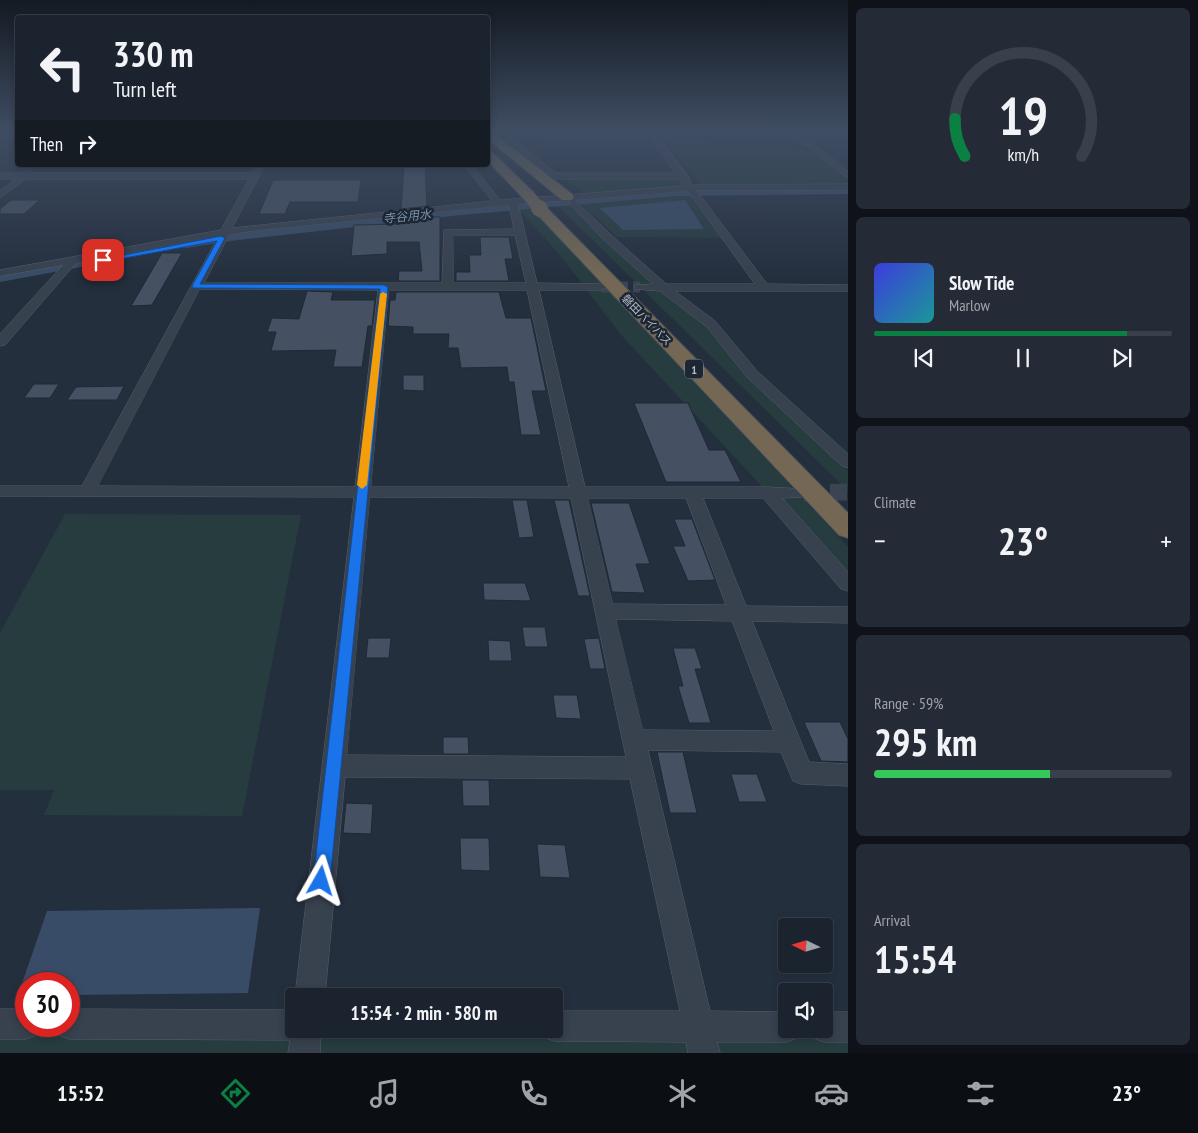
<!DOCTYPE html>
<meta charset="utf-8">
<style>
:root{--surface:#1b232e;--page:#242b36;--text:#f1f3f6;--muted:#a0a4aa;--line:#39404a;--accent:#0b8043}
body{margin:0;font-family:"PT Sans Narrow","Noto Sans JP",sans-serif;background:var(--page);color:var(--text);height:100vh;display:flex;flex-direction:column;font-size:19px;white-space:nowrap}
*{box-sizing:border-box;margin:0}
p{font-size:16px;color:var(--muted)}
.icon{flex:none;width:28px;height:28px;fill:none;stroke:currentColor;stroke-width:2;stroke-linecap:round;stroke-linejoin:round}
.map{position:relative;flex:1;overflow:hidden}
.drawer{display:flex;flex-direction:column;gap:8px;padding:8px;background:#0f1319;width:350px}
.drawer>*{flex:none}
.banner{position:absolute;left:15px;top:15px;width:475px;height:152px;border-radius:5px;box-shadow:0 2px 8px #0003,0 0 0 1px var(--line);background:#1b232e;color:var(--text);overflow:hidden}
.needle{width:32px;rotate:275deg}
.fabs{position:absolute;left:778px;top:918px;display:grid;gap:10px}
.fabs a{display:grid;place-items:center;width:55px;height:55px;border-radius:5px;background:var(--surface);box-shadow:0 2px 8px #0003,0 0 0 1px var(--line);font-size:25px}
.speed{position:absolute;left:15px;top:972px;display:flex;gap:10px;font-size:25px;font-weight:700;text-align:center}
.speed>*{display:grid;place-content:center;width:65px;height:65px;border-radius:50%;background:var(--surface);box-shadow:0 2px 8px #0003,0 0 0 1px var(--line);line-height:1}
.speed .limit{border:8px solid #d22;background:#fff;color:#111}
.pin{position:absolute;display:grid;place-items:center;width:42px;height:42px;color:#fff;margin:-21px;border-radius:10px;box-shadow:0 2px 8px #0006}
.me{position:absolute;width:55px;margin:-28px;rotate:6deg;stroke-linejoin:round;filter:drop-shadow(0 0 4px #0008)}
.turn{display:flex;align-items:center;gap:18px;height:105px;padding:0 15px;font-size:22px}
.turn .icon{width:65px;height:65px;stroke-width:2.5}
.turn b{display:block;font-size:35px;line-height:42px}
.then{display:flex;align-items:center;height:48px;padding:0 15px;background:#0003;gap:10px;font-size:19px}
.big{font-size:38px;font-weight:700;line-height:1.1}
.drawer .card{flex:1;display:flex;flex-direction:column;justify-content:center;gap:8px;min-width:0;padding:0 18px;border-radius:8px;background:var(--page)}
.drawer .dial{align-items:center;gap:0}
.dial svg{height:130px;overflow:visible;fill:none;stroke:var(--line);stroke-width:7;stroke-linecap:round;text-anchor:middle}
.dial text{fill:var(--text);stroke:none}
.song{display:flex;align-items:center;gap:15px}
.cover{width:60px;height:60px;border-radius:8px;background:linear-gradient(135deg,hsl(240 70% 55%),hsl(180 70% 35%))}
.played{height:5px;border-radius:2px;background:linear-gradient(90deg,var(--accent) 85%,var(--line) 85%)}
.keys{display:flex;justify-content:space-around;direction:ltr}
.heat{display:flex;justify-content:space-between;align-items:center;font-size:28px;direction:ltr}
.charge{height:8px;border-radius:4px;background:linear-gradient(90deg,#34c759 59%,var(--line) 0)}
.trip{position:absolute;left:285px;top:988px;width:278px;height:50px;border-radius:5px;background:var(--surface);box-shadow:0 2px 8px #0003,0 0 0 1px var(--line);font-weight:700;line-height:50px;text-align:center}
.tab-bar{display:flex;height:80px;justify-content:space-around;align-items:center;background:#0b0e12;color:var(--muted)}
.tab-bar .icon{width:35px;height:35px}
.tab-bar .on{color:var(--accent)}
.tab-bar b{font-size:22px;color:var(--text)}
main{display:flex;flex:1;min-height:0}
.map>svg:first-child{display:block}
</style>
<main>
<div class="map">
<svg width="848" height="1053" viewBox="0 0 848 1053">
<rect width="100%" height="100%" fill="#242f3e"/>
<g fill="#263c3f">
<polygon points="540,131 642,131 650,141 543,142"/>
<polygon points="657,131 697,131 710,144 667,144"/>
<polygon points="778,145 813,151 848,180 848,187 703,187 669,146"/>
<polygon points="562,176 683,176 689,186 590,195 569,183"/>
<polygon points="695,194 727,238 617,237 579,202"/>
<polygon points="573,202 711,324 757,384 848,471 848,491 556,204"/>
<polygon points="498,203 506,210 209,241 0,279 0,273 225,232"/>
<polygon points="530,207 848,547 848,584 767,492 622,336 559,254 518,208"/>
<polygon points="65,514 301,515 242,816 44,815 54,790 0,790 0,633"/>
<polygon points="0,1024 26,1024 26,1026 69,1026 69,1024 294,1025 294,1029 554,1029 554,1026 786,1027 786,1029 848,1027 848,1053 0,1053"/>
</g>
<g fill="#394c67">
<polygon points="590,131 638,131 637,135 639,139 618,139 593,133"/>
<polygon points="685,200 704,229 623,230 600,208"/>
<polygon points="260,908 248,993 69,995 69,984 26,984 26,995 18,995 47,911"/>
</g>
<g fill="none" stroke-linecap="round" stroke-linejoin="round">
<polyline stroke="#394c67" stroke-width="2.5" points="653,131 689,178 681,178"/>
<g fill="#394c67" fill-rule="evenodd">
<polygon points="848,184 848,194 676,196 461,215 230,241 186,248 179,246 177,242 179,238 186,236 230,229 461,205 676,186"/>
<polygon points="106,251 113,253 116,257 113,261 0,282 0,270"/>
</g>
</g>
<g fill="#455162" stroke="#1f2835">
<polygon points="404,165 425,165 427,206 401,209"/>
<polygon points="273,180 361,180 358,202 290,202 285,214 259,214"/>
<polygon points="11,200 40,200 24,214 0,214 0,209"/>
<polygon points="428,215 428,217 440,217 440,281 398,281 399,271 422,271 419,242 387,242 387,254 351,256 354,225 396,224 396,222 400,221 400,218"/>
<polygon points="480,237 509,237 513,259 505,259 509,281 456,281 456,272 470,272 469,255 481,255"/>
<polygon points="162,253 182,253 152,305 131,306"/>
<polygon points="307,291 333,292 331,300 375,300 372,326 368,326 362,367 333,367 336,350 271,351 276,332 267,332 272,318 299,319"/>
<polygon points="396,292 499,292 506,318 531,318 546,391 532,391 541,435 521,435 514,382 509,382 507,367 461,368 458,348 448,348 449,334 413,334 413,327 388,326 390,300 395,300"/>
<polygon points="403,375 424,375 424,391 403,390"/>
<polygon points="34,384 59,384 50,398 24,398"/>
<polygon points="124,386 117,400 67,400 76,387"/>
<polygon points="634,403 688,403 709,450 725,450 741,482 666,482"/>
<polygon points="512,500 527,500 534,537 519,538"/>
<polygon points="554,500 569,500 590,596 578,596"/>
<polygon points="591,503 629,503 650,564 636,564 645,593 612,592"/>
<polygon points="674,519 692,519 715,580 688,581 673,546 685,546"/>
<polygon points="483,583 525,583 531,601 484,600"/>
<polygon points="522,627 545,627 548,647 525,647"/>
<polygon points="368,638 391,638 389,658 366,658"/>
<polygon points="599,638 605,669 590,669 584,639"/>
<polygon points="488,640 510,641 512,661 489,661"/>
<polygon points="673,648 695,648 702,669 695,669 711,723 689,723 678,686 683,686"/>
<polygon points="553,695 577,695 581,719 556,718"/>
<polygon points="804,722 840,722 848,739 848,762 821,761"/>
<polygon points="443,737 468,737 469,754 443,754"/>
<polygon points="657,752 683,752 697,813 670,813"/>
<polygon points="731,774 757,774 767,802 739,802"/>
<polygon points="462,780 489,780 490,806 463,806"/>
<polygon points="346,803 373,804 371,834 343,833"/>
<polygon points="460,838 489,838 490,871 461,870"/>
<polygon points="537,844 565,845 570,878 540,877"/>
</g>
<g fill="none" stroke-linecap="round" stroke-linejoin="round">
<polyline stroke="#3a4453" stroke-width="11" stroke-dasharray="11 5" stroke-linecap="butt" points="601,287 640,287"/>
<polyline stroke="#3a4453" stroke-width="17" stroke-dasharray="17 9" stroke-linecap="butt" points="804,493 848,492"/>
<defs>
<g id="minor">
<path d="M497 131H505L556 173H675L644 131H651L693 185 848 184V190H696L767 284 848 285V291H675L715 321 757 371 848 454V468L842 466 747 377 707 327 660 291 636 289 634 287 636 285 653 284 602 238 570 204V200L518 204 537 283 601 284 607 287 601 290H539L585 487H767L802 489 804 493 802 497 782 498 848 572V591L841 589 763 498H703L746 606 848 607V623L752 621 809 762 848 764V786L801 784 793 781 781 752 648 750 710 1011 786 1012V1029H800L797 1038 786 1042H717L720 1053H688L686 1042 554 1041 543 1037 540 1029H554V1011H680L630 779 345 777 325 996H295L354 497 0 496V486H82L218 237 76 263 5 345 0 346V334L63 265 0 276V270L221 230 249 179H26L0 198V191L16 179H0V173H22L28 170 32 173H252L257 165H265L232 228 492 201 464 165H472L500 200 684 186 679 179H556L551 183H545L544 181 549 176ZM688 191 755 284H666L610 234 575 200ZM509 205 514 229 444 230 442 283H204L229 235 251 231ZM453 235H515L526 283H454ZM200 289 378 290 355 487 98 486ZM389 290H527L569 487H371ZM370 497 571 498 626 757 347 755ZM588 498H686L726 605 613 604ZM616 619 732 621 774 731 643 730Z"/>
<polygon points="788,131 848,131 848,135 801,134 848,171 848,178"/>
<polygon points="0,1009 26,1009 26,1026 40,1026 37,1035 26,1039 0,1039"/>
<polygon points="69,1009 294,1010 294,1029 321,1029 320,1053 288,1053 290,1040 69,1039 58,1035 55,1026 69,1026"/>
<polygon points="824,1012 848,1012 848,1042 824,1042 813,1038 810,1029 824,1029"/>
</g>
<g id="highway">
<polygon points="488,131 492,132 572,194 574,197 572,200 562,200 488,139"/>
<polygon points="488,151 492,152 533,192 535,195 533,198 523,198 488,161"/>
<polygon points="540,205 545,206 848,513 848,538 839,535 535,212 533,209"/>
</g>
</defs>
<use href="#minor" stroke="#565f6c" stroke-width="1"/>
<use href="#highway" stroke="#434c59" stroke-width="2"/>
<use href="#minor" fill="#38414e" fill-rule="evenodd"/>
<use href="#highway" fill="#746855" fill-rule="evenodd"/>
<defs>
<polyline id="highway-bridge-far1" points="528,195 540,209"/>
<polyline id="highway-bridge" points="539,208 540,209"/>
</defs>
<use href="#highway-bridge-far1" stroke="#434c59" stroke-width="13" stroke-linecap="butt"/>
<use href="#highway-bridge" stroke="#434c59" stroke-width="17" stroke-linecap="butt"/>
<use href="#highway-bridge-far1" stroke="#746855" stroke-width="12"/>
<use href="#highway-bridge" stroke="#746855" stroke-width="16"/>
</g>
<linearGradient id="sky" x2="0" y2="1"><stop stop-color="#141a22"/><stop offset="0.47" stop-color="#3f4d63"/><stop offset="1" stop-color="#3f4d63" stop-opacity="0"/></linearGradient>
<rect width="848" height="278" fill="url(#sky)"/>
<polygon fill="#1a73e8" stroke="#114b97" points="221,236 225,238 200,284 384,285 388,287 330,881 327,887 321,890 315,887 313,881 380,289 193,288 192,286 217,241 103,262 99,260"/>
<polygon fill="#f59e0b" points="383,292 387,294 367,485 362,489 357,485 380,294"/>
<g text-anchor="middle" dominant-baseline="central" stroke-width="5" stroke-linejoin="round" paint-order="stroke">
<g font-size="11" fill="#b4bcc9" stroke="#1d2633">
<text transform="translate(647 320) rotate(46)">磐田バイパス</text>
</g>
<g font-size="12" font-style="italic" fill="#7c92b1" stroke="#1d2633">
<text transform="translate(407 216) rotate(-6)">寺谷用水</text>
</g>
<rect fill="#1d2633" stroke="#878f9c" stroke-width="1" x="685" y="359.5" width="18" height="19" rx="4"/>
<g font-size="12" font-weight="bold" fill="#b4bcc9">
<text x="694" y="369">1</text>
</g>
</g>
</svg>
<div class="fabs">
<a><svg class="needle" viewBox="-14 -14 28 28"><path d="M0-13l5 13h-10z" fill="#e53935"/><path d="M0 13l5-13h-10z" fill="#a0a4aa"/></svg></a>
<a><svg class="icon" aria-label="sound" viewBox="0 0 24 24"><path d="M4 9h4l5-4v14l-5-4H4zM17 9q2 3 0 6"/></svg></a>
</div>
<div class="speed"><div class="limit">30</div></div>
<div class="pin" style="left:103px;top:260px;background:#d93025"><svg class="icon" aria-label="arrive" viewBox="0 0 24 24"><path d="M6 21V4h12l-3 4 3 4H6"/></svg></div>
<svg class="me" style="left:321px;top:881px" viewBox="-20 -20 40 40"><path d="M0-17L14 15 0 8-14 15z" fill="#1a73e8" stroke="#fff" stroke-width="4"/></svg>
<div class="trip">15:54 · 2 min · 580 m</div>
<div class="banner">
<div class="turn"><svg class="icon" aria-label="left" viewBox="0 0 24 24"><path d="M17 20v-9H6M10 6l-5 5 5 5"/></svg><div><b>330 m</b>Turn left</div></div>
<div class="then">Then<svg class="icon" aria-label="right" viewBox="0 0 24 24"><path d="M7 20v-9h11M14 6l5 5-5 5"/></svg></div>
</div>
</div>
<section class="drawer">
<div class="card dial"><svg viewBox="0 0 100 80">
<path d="M14 69A42 42 0 1 1 86 69"/>
<path d="M14 69A42 42 0 0 1 8 46" stroke="#0b8043"/>
<text x="50" y="56" font-size="32" font-weight="700">19</text>
<text x="50" y="72" font-size="11">km/h</text>
</svg></div>
<div class="card">
<div class="song"><i class="cover"></i><div><b>Slow Tide</b><p>Marlow</p></div></div>
<div class="played"></div>
<div class="keys"><svg class="icon" aria-label="previous" viewBox="0 0 24 24"><path d="M18 5L8 12l10 7zM5 5v14"/></svg><svg class="icon" aria-label="pause" viewBox="0 0 24 24"><path d="M8 5v14M16 5v14"/></svg><svg class="icon" aria-label="next" viewBox="0 0 24 24"><path d="M6 5l10 7-10 7zM19 5v14"/></svg></div>
</div>
<div class="card"><p>Climate</p>
<div class="heat"><a>−</a><b class="big">23°</b><a>+</a></div>
</div>
<div class="card"><p>Range · 59%</p><b class="big">295 km</b><div class="charge"></div></div>
<div class="card"><p>Arrival</p><b class="big">15:54</b></div>
</section>
</main>
<nav class="tab-bar">
<b>15:52</b>
<svg class="icon on" aria-label="directions" viewBox="0 0 24 24"><path d="M12 3l9 9-9 9-9-9zM9 14v-3h6M13 9l2 2-2 2"/></svg>
<svg class="icon" aria-label="music" viewBox="0 0 24 24"><path d="M9 18V5l10-2v13"/><circle cx="6" cy="18" r="3"/><circle cx="16" cy="16" r="3"/></svg>
<svg class="icon" aria-label="phone" viewBox="0 0 24 24"><path d="M5 4h4l2 5-3 2q2 4 5 5l2-3 5 2v4C11 20 4 13 5 4z"/></svg>
<svg class="icon" aria-label="climate" viewBox="0 0 24 24"><path d="M12 3v18M4 7l16 10M4 17L20 7"/></svg>
<svg class="icon" aria-label="car" viewBox="0 0 24 24"><path d="M5 17H2v-5l4-1 3-4h7l3 4 3 1v5h-3M9 17h6M6 11h13"/><circle cx="7" cy="17" r="2"/><circle cx="17" cy="17" r="2"/></svg>
<svg class="icon" aria-label="filters" viewBox="0 0 24 24"><path d="M4 7h16M4 17h16"/><circle cx="9" cy="7" r="2"/><circle cx="15" cy="17" r="2"/></svg>
<b>23°</b>
</nav>
